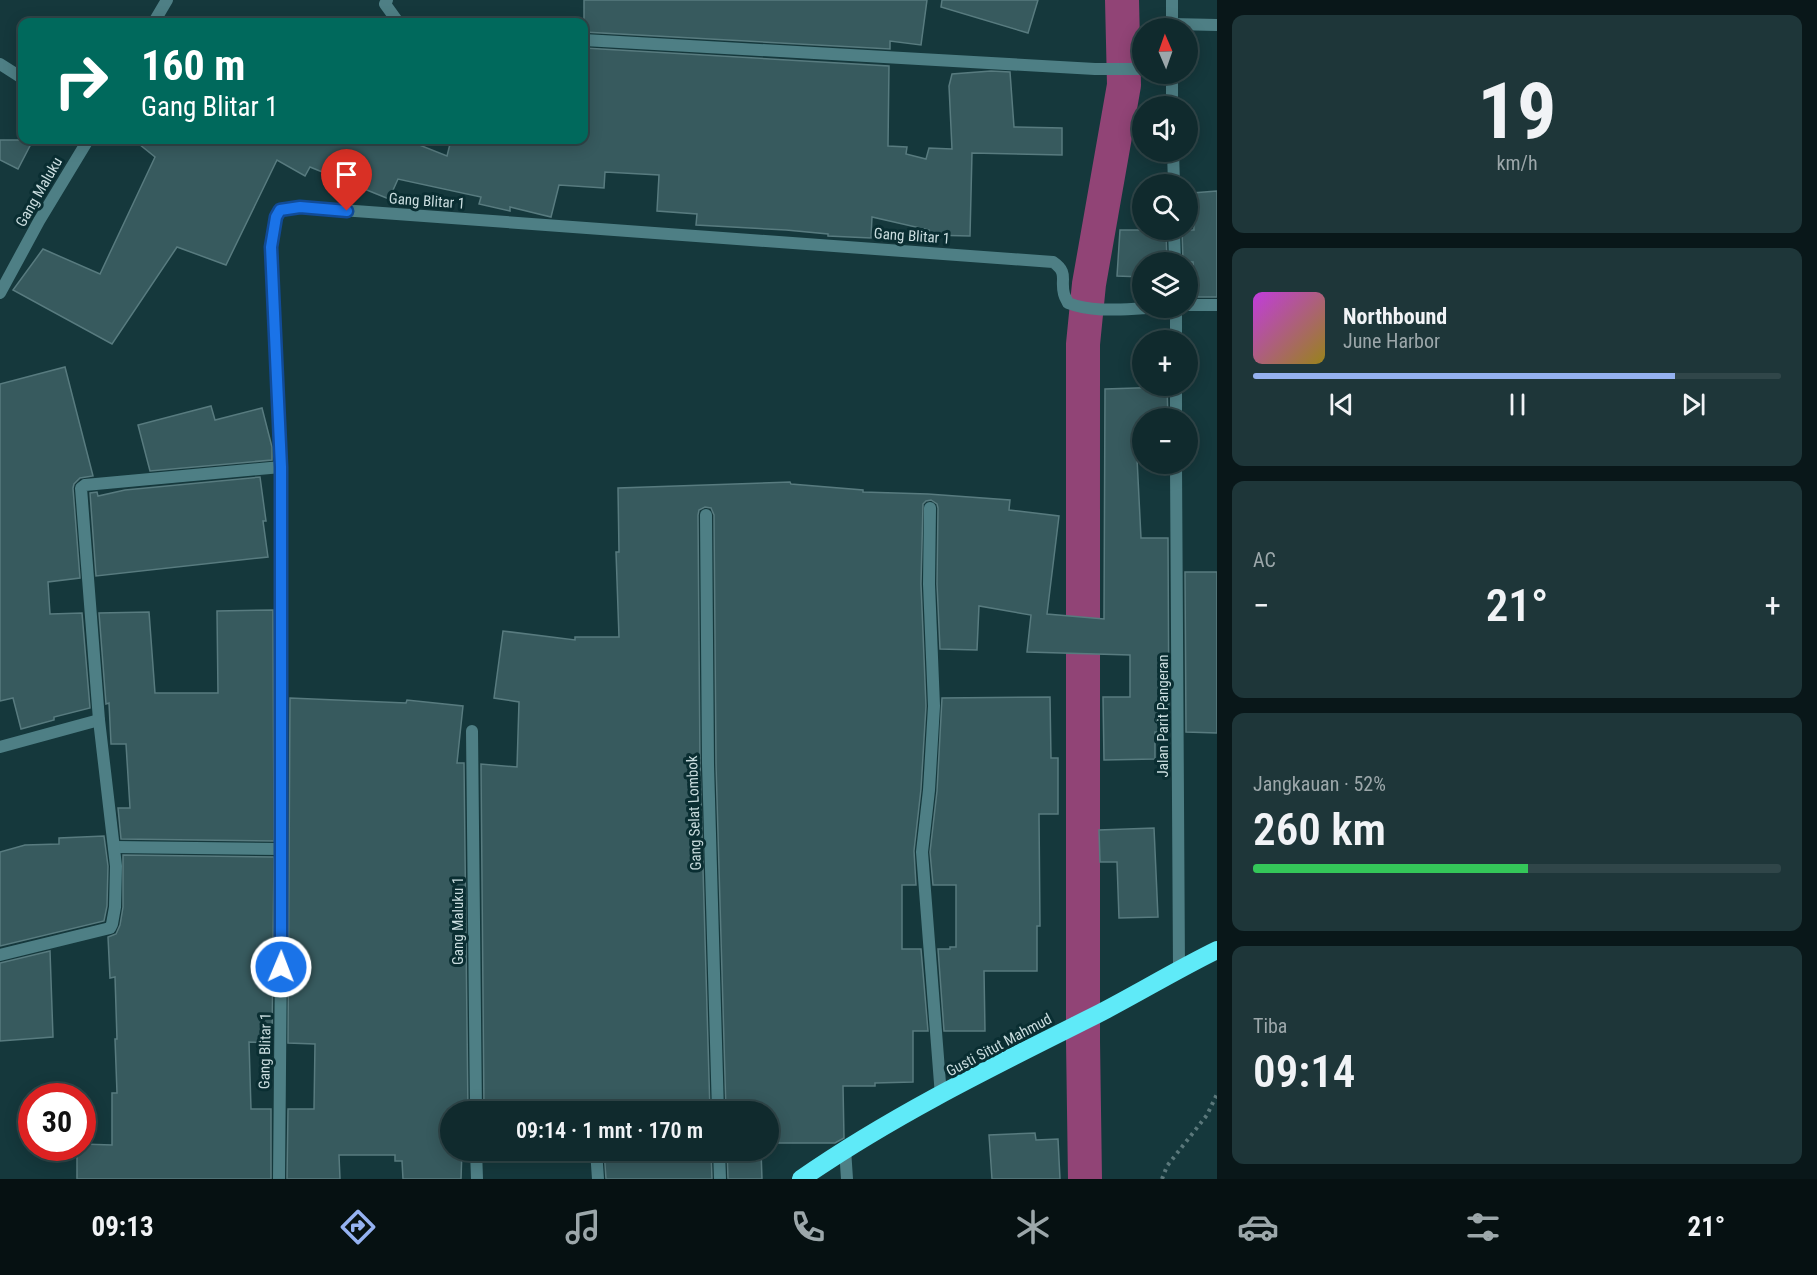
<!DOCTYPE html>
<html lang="id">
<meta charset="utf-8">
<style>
:root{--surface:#102a2d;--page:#1e3639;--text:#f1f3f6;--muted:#9ca7aa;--line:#304649;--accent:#95b2f1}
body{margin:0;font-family:"Roboto Condensed",sans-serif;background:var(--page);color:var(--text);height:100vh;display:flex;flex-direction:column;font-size:22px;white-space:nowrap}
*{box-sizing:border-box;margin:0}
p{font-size:20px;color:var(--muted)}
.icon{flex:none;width:33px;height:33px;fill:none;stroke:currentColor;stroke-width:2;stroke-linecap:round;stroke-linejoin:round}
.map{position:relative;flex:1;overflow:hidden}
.side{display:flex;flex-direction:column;gap:15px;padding:15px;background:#091719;width:600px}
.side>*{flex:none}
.top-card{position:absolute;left:18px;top:18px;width:570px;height:126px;border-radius:12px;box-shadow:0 3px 15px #0003,0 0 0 2px var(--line);background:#00695c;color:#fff;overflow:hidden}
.needle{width:39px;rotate:358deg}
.controls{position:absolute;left:1132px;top:18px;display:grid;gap:12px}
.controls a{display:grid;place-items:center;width:66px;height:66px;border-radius:50%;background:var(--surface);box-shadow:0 3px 15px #0003,0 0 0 2px var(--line);font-size:30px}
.speed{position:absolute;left:18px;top:1083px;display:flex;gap:12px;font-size:30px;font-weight:700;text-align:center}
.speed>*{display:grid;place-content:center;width:78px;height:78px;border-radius:50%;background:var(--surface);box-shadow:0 3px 15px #0003,0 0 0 2px var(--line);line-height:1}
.speed .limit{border:9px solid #d22;background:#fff;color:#111}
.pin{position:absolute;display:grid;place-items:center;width:51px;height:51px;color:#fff;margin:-62px -26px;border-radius:50% 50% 50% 0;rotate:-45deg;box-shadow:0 0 6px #0007}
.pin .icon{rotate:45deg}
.me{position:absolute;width:66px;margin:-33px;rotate:1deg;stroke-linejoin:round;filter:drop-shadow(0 0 4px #0008)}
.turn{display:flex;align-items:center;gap:21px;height:126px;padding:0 24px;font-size:27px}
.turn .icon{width:78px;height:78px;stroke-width:2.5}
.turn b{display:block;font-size:42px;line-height:51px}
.big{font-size:45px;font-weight:600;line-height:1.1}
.side .widget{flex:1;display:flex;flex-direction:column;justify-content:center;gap:9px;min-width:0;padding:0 21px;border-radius:12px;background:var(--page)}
.side .dial{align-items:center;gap:0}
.dial b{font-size:78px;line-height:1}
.song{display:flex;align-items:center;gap:18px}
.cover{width:72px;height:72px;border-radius:9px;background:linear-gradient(135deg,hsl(290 70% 55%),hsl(50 70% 35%))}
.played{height:6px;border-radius:3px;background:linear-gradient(90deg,var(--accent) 80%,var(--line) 80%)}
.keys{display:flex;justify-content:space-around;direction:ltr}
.heat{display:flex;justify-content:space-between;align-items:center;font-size:33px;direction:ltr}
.charge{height:9px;border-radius:4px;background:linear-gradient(90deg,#34c759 52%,var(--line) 0)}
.trip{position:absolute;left:440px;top:1101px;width:339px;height:60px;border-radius:30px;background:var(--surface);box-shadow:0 3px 15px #0003,0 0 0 2px var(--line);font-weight:600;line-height:60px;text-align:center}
.menu{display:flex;height:96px;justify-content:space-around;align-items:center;background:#061112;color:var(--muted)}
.menu .icon{width:42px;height:42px}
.menu .on{color:var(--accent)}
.menu b{font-size:27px;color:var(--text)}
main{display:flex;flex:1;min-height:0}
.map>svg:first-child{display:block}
</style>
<main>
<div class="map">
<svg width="1217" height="1179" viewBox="0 0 1217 1179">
<rect width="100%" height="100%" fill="#15383c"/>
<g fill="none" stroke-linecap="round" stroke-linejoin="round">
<polyline stroke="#914476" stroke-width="34" points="1085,1179 1083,1041 1083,344 1089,284 1124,85 1122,0"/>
</g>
<g fill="#375a5e" stroke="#587b7f" stroke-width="1.5">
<polygon points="584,0 927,0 921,45 890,41 890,49 584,32"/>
<polygon points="942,0 1038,0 1028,33 941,7"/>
<polygon points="584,48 889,66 888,146 907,147 906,154 926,159 929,148 952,149 949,86 952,74 991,71 1010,72 1014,127 1062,128 1062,155 972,153 970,236 929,235 929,230 872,217 871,238 828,236 828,234 786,230 696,225 697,214 657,211 659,175 605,172 604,188 559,185 551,217 510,207 510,211 479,204 481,197 398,179 389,199 310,167 305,176 277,160 226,265 177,247 112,344 13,290 43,249 100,274 155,157 134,140 407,140 447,156 451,140 584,140"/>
<polygon points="0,140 33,140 18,169 0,160"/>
<polygon points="1217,191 1217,297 1196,297 1193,262 1183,262 1182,230 1194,230 1192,193"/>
<polygon points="1120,230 1166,230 1167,262 1143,262 1143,277 1117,276"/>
<polygon points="65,367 93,476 80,478 74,484 73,488 80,578 48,582 50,614 82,613 90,708 54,717 54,720 21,729 13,698 0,701 0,384"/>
<polygon points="1167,387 1168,418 1143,418 1143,458 1137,458 1141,538 1168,538 1169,732 1155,732 1155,759 1104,760 1103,697 1130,697 1130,655 1027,652 1031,615 979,606 977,650 940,649 937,584 938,508 937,504 931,500 926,501 923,504 921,584 926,706 921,789 914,851 916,885 902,885 902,949 921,949 928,1031 913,1031 913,1082 875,1083 875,1086 843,1086 844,1138 835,1143 768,1143 768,1112 726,1112 716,764 714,515 711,508 705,507 699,510 698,515 700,764 710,1112 600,1112 600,1104 519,1105 518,1112 484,1112 481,764 517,767 519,702 494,698 503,631 575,640 575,637 619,637 616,552 619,552 618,488 790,482 791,484 863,490 863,492 928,494 1010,500 1009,510 1059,516 1047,614 1104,619 1105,389"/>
<polygon points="211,406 215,420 262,408 272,447 272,460 150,471 138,425"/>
<polygon points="260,477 266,521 263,521 268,557 96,576 90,493 97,492 98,496 125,490"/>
<polygon points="1185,572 1217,572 1217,733 1186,732"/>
<polygon points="273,610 274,841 121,839 118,808 130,808 126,744 111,744 109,703 106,704 99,613 149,612 155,693 218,693 217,611"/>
<polygon points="1050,697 1051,758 1058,758 1058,814 1039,814 1040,926 1037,926 1037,971 984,971 985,1031 944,1031 938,949 950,949 950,947 956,947 956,885 933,885 930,852 937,791 942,698"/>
<polygon points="290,698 406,703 407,700 463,706 457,763 464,763 468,1112 450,1112 450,1150 462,1150 461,1179 403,1179 402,1161 395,1161 395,1155 339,1155 340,1179 287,1179 288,1109 314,1109 315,1044 288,1043"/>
<polygon points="1154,828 1158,917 1119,918 1117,862 1100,862 1099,830"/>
<polygon points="104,836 108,866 107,906 104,921 0,946 0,852 25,845 59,844 59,838"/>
<polygon points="123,855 274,857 272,1043 249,1042 251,1109 271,1109 271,1179 77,1179 77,1148 82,1148 82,1144 112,1145 112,1093 117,1093 115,1039 117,1039 115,977 110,978 108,937 116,934 120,925 123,907"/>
<polygon points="50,951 53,1037 0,1041 0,963"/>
<polygon points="1035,1133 1036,1140 1058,1139 1060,1179 992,1179 989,1135"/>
<polygon points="604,1150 711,1150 712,1179 606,1179"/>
<polygon points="727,1150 761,1150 762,1179 728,1179"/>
</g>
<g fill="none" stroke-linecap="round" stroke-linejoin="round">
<polyline stroke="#5b787b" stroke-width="4" stroke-dasharray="3 4.5" stroke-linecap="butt" points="1162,1179 1167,1166 1207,1115 1217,1094"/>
<g stroke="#4e7f85" stroke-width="12">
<polyline points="387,0 385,4 398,22"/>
<polyline points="1172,0 1172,28"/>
<polyline points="154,22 167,0"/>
<polyline points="1172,24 1217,25"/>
<polyline points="584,40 1095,69 1143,69"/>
<polyline points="0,64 22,78"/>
<polyline points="1172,74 1172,106"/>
<polyline points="1173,152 1174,184"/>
<polyline points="1174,230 1175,262"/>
<polyline points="0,293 39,221 88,140"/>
<polyline points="1188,305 1217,305"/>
<polyline points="1176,308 1176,340"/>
<polyline points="1176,386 1176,418"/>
<polyline points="1176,464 1179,969"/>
<polyline points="930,508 929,584 934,706 929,790 922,852 941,1096"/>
<polyline points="706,515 708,764 718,1112"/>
<polyline points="472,731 476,1112"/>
<polyline points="0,747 99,720"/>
<polyline points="114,847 282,849"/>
<polyline points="0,955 110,928 112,924 115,907 116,866 99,720 81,488 85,485 281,467"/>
<polyline points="845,1149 847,1179"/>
<polyline points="476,1150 477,1179"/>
<polyline points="596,1150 598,1179"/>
<polyline points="719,1150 720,1179"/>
<path d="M279 1179 282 849 281 467 271 247 276 217 280 210 300 207 1053 262C1069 273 1060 279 1064 294 1065 298 1067 300 1068 303 1093 313 1123 309 1148 308"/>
</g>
<path stroke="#5feaf8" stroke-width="18" d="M801 1179C893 1115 996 1065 1096 1015 1137 994 1176 970 1217 950"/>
</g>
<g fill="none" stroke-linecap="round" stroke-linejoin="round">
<defs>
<polyline id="route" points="281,967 281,467 271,247 276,217 280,210 300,207 347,211"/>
</defs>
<use href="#route" stroke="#114b97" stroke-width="15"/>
<use href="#route" stroke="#1a73e8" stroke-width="10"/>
</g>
<g text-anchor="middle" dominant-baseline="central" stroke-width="6" stroke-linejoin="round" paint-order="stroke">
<g font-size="15" fill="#cadddf" stroke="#0a2e32">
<text transform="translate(39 192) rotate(-60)">Gang Maluku</text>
<text transform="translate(427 201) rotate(4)">Gang Blitar 1</text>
<text transform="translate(912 236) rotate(4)">Gang Blitar 1</text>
<text transform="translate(1163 716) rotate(-90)">Jalan Parit Pangeran</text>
<text transform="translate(694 813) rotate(-92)">Gang Selat Lombok</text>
<text transform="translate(458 921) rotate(-90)">Gang Maluku 1</text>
<text transform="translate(999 1045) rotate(-28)">Gusti Situt Mahmud</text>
<text transform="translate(265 1051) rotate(-89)">Gang Blitar 1</text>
</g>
</g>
</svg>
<div class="controls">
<a><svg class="needle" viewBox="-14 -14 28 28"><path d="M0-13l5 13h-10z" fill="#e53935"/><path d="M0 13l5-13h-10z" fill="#9ca7aa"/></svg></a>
<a><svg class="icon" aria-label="sound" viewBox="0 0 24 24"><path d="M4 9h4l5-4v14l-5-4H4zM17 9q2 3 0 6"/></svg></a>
<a><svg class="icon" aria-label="search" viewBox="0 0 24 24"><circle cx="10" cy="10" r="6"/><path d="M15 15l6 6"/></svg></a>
<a><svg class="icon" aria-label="layers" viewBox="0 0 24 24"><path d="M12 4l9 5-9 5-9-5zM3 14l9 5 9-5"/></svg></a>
<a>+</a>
<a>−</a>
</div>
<div class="speed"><div class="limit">30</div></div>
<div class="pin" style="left:347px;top:211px;background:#d93025"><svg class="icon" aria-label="arrive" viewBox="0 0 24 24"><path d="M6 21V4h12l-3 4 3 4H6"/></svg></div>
<svg class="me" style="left:281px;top:967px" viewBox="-20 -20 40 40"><circle r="17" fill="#1a73e8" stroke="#fff" stroke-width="3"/><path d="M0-11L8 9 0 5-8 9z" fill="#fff"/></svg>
<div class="trip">09:14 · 1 mnt · 170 m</div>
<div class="top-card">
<div class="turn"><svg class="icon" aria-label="right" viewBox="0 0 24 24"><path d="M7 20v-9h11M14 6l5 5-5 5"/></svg><div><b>160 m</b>Gang Blitar 1</div></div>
</div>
</div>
<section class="side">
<div class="widget dial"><b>19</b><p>km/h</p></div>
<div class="widget">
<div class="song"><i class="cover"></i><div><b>Northbound</b><p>June Harbor</p></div></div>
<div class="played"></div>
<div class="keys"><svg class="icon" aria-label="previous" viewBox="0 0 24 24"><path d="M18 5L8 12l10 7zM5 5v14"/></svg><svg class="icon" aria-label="pause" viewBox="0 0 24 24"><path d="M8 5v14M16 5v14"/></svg><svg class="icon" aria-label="next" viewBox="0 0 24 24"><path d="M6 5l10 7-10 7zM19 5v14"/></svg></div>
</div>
<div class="widget"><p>AC</p>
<div class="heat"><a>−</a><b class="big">21°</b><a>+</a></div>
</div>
<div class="widget"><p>Jangkauan · 52%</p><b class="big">260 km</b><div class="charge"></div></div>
<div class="widget"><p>Tiba</p><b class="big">09:14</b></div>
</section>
</main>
<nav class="menu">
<b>09:13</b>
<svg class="icon on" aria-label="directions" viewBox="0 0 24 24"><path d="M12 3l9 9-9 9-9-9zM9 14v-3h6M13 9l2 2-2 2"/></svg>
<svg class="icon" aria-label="music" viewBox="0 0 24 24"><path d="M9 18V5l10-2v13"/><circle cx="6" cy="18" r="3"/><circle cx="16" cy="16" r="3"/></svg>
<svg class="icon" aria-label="phone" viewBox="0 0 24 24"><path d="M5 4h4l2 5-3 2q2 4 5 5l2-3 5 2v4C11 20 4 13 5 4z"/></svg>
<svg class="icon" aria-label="climate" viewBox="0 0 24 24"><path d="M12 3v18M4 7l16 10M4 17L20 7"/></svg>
<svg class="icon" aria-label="car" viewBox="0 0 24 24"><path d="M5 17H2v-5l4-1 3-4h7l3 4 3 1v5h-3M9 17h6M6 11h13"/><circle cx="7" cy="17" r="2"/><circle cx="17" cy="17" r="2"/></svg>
<svg class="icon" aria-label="filters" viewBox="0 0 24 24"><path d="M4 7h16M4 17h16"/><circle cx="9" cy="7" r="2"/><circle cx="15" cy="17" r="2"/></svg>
<b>21°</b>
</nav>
